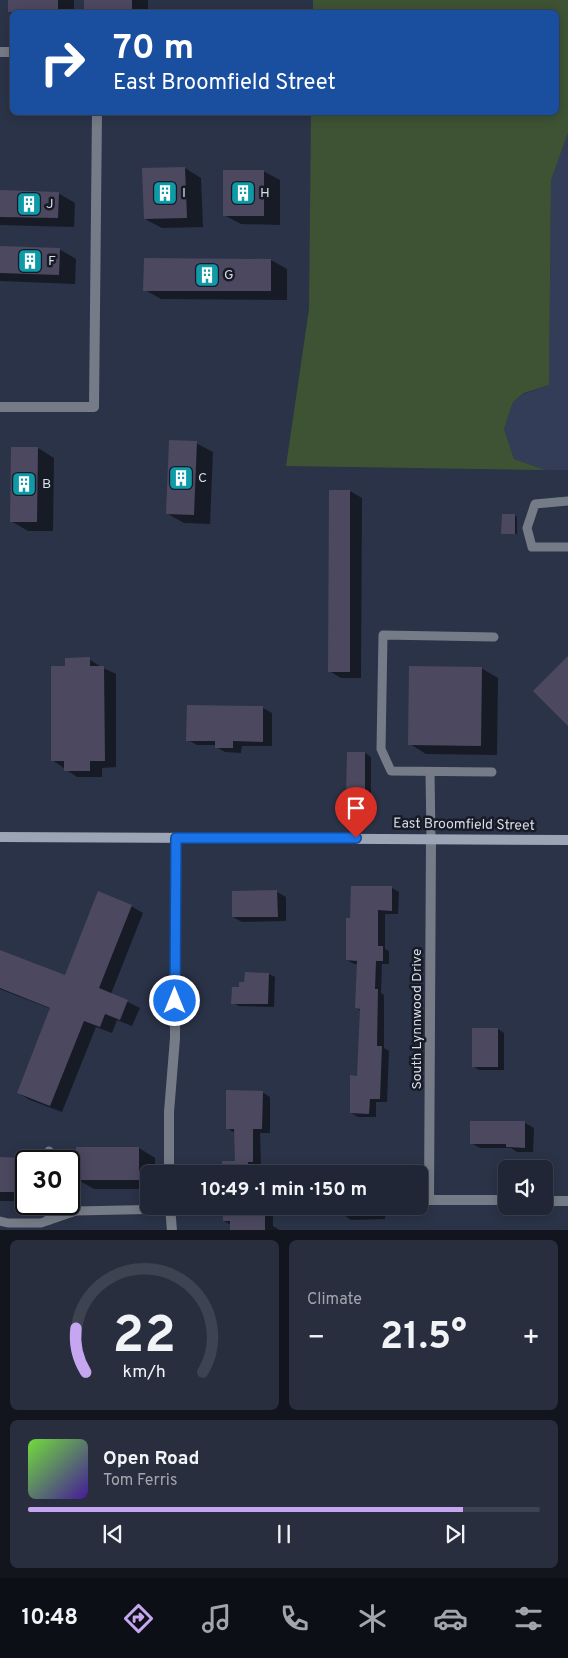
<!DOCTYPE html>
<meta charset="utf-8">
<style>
:root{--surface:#202636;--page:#282e3e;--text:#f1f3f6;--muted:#a2a5ad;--line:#3d4351;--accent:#c6a6f0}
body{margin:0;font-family:Overpass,sans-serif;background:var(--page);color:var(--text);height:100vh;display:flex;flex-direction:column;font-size:19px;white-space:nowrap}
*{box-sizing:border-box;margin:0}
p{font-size:16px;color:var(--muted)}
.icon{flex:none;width:28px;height:28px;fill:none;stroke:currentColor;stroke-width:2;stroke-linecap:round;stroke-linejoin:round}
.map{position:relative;height:1230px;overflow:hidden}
.side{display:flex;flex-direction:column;gap:10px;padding:10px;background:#12151e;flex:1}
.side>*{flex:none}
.guide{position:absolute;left:10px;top:10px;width:549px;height:105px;border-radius:8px;box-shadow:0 2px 12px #0003,0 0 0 1px var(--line);background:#1a4fa0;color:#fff;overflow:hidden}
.tools{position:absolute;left:498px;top:1160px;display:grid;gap:10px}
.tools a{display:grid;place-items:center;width:55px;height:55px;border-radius:8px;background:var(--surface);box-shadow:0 2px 12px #0003,0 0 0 1px var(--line);font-size:25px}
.speed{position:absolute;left:15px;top:1150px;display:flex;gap:10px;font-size:25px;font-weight:700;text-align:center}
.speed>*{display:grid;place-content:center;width:65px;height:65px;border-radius:50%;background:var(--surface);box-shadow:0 2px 12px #0003,0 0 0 1px var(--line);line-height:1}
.speed .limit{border:2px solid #111;border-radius:8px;background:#fff;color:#111}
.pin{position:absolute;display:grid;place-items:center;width:42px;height:42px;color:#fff;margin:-51px -21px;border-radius:50% 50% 50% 0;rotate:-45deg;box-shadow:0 0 5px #0007}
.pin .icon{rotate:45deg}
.me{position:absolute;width:55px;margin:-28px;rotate:0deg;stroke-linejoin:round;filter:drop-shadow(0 0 4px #0008)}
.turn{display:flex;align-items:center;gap:18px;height:105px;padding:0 20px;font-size:22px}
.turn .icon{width:65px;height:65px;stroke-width:2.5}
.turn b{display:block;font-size:35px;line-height:42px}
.big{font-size:38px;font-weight:700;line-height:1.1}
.side .widget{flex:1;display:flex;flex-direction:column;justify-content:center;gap:8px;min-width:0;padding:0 18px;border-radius:8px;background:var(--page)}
.side .dial{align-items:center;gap:0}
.dial svg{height:130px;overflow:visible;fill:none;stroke:var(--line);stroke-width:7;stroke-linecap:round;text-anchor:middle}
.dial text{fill:var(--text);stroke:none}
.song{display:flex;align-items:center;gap:15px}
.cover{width:60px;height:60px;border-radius:8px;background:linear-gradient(135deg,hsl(100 70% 55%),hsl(260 70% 35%))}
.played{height:5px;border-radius:2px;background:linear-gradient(90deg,var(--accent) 85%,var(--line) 85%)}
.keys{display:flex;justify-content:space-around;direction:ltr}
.heat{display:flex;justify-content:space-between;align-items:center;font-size:28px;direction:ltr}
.side .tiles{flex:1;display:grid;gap:10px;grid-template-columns:1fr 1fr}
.widget:last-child{grid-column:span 2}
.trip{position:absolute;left:140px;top:1165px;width:288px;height:50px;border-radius:8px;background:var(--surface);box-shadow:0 2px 12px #0003,0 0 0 1px var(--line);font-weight:700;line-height:50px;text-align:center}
.menu{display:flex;height:80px;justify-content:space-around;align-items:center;background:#0d0f16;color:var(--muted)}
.menu .icon{width:35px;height:35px}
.menu .on{color:var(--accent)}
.menu b{font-size:22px;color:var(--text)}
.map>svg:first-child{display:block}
</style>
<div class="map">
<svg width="568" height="1231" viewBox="0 0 568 1231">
<rect width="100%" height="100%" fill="#2b3348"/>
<polygon fill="#333d58" points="568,133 568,470 545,470 514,459 504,429 513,402 524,394 549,385 551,180"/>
<polygon fill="#3d5334" points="313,0 568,0 568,133 551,180 549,385 524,393 513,402 504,429 514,459 545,470 286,466 309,309 311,113 556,112 556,12 313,12"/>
<g fill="#0007">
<polygon points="10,0 74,0 74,12 12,12 12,20 10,18"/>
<rect x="85" y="0" width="63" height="12"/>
<polygon points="185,168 201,178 203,227 162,228 145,219"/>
<polygon points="263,171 280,180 280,225 241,224 224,215"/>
<polygon points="0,192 58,193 75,203 74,227 0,225"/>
<polygon points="0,247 59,249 76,259 75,284 0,281"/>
<polygon points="271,260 287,269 287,300 161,299 145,290"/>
<polygon points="196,443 213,452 210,524 184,523 168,514"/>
<polygon points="38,448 54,458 53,531 28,531 11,521"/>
<polygon points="330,491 350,491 362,498 361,678 341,678 329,671"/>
<polygon points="515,515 517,517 517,534 503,533"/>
<polygon points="89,659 101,667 116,674 116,767 102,768 102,777 77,777 52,760 66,667"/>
<polygon points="481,668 498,678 497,755 426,754 410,744"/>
<polygon points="263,708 272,713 272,746 242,746 241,753 225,752 216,747 216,745 197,745 188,740"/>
<polygon points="365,753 371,757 371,798 354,798 348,794"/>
<polygon points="392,888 399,892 398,914 385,914 385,949 389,951 389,964 382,964 381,993 384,995 384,1048 389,1051 387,1102 376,1102 376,1117 358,1117 351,1113 358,1077 361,1011 356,1008 358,964 354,964 347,960 352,919"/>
<polygon points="277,892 286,897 286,921 242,922 233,917"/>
<polygon points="131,906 143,913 111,994 140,1008 132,1026 117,1020 112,1033 96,1027 62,1112 30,1100 18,1093 51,1009 0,989 0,951 66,977"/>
<polygon points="269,974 275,977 274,1007 239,1006 233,1003 240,988 246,983"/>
<polygon points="498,1029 504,1033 504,1070 479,1070 473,1066"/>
<polygon points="262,1092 270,1097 270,1133 260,1133 261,1166 256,1166 256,1174 223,1174 236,1162 235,1133 227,1128"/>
<polygon points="525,1123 534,1128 533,1152 517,1152 511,1148 480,1148 471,1143"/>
<polygon points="139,1148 155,1158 155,1174 149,1174 149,1189 94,1189 78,1180"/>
<polygon points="0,1159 21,1159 26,1162 26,1201 0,1201"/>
<polygon points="224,1206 271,1206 273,1207 273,1226 281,1231 231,1231 231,1225 224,1221"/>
<polygon points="345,1206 385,1206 385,1219 351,1220 345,1216"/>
</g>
<g fill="#4c4860">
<rect x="8" y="0" width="50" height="12"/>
<rect x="84" y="0" width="48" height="12"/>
<polygon points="185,167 187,218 144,219 142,168"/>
<rect x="223" y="170" width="41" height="46"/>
<polygon points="0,190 59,192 58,218 0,217"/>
<polygon points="0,246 60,248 59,275 0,273"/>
<polygon points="144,258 271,259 271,291 143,291"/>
<polygon points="169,440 197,441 194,515 166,514"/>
<polygon points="11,447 38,447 37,522 10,522"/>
<polygon points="329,490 350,490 350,672 328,672"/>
<polygon points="502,514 515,514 515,534 501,534"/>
<polygon points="568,656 568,726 533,691"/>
<polygon points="90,657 90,666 104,666 105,761 90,761 90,771 64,771 64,761 51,761 51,666 65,666 65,658"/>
<polygon points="409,666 482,667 481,746 408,745"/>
<polygon points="187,705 263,706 263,742 233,741 233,748 215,748 215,741 186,741"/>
<polygon points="347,752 365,752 365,795 346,795"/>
<polygon points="351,886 392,886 392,911 378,910 378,946 383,946 383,961 376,961 375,989 378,989 377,1046 382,1046 380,1099 370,1099 369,1114 350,1113 350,1075 357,1076 360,1009 355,1008 357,961 346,960 346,918 350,918"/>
<polygon points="277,890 278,917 232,917 232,891"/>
<polygon points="98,891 132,905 99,988 128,1000 120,1020 105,1014 100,1027 84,1021 50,1106 17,1093 50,1008 0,988 0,950 65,975"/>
<polygon points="245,972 269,973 268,1004 231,1004 232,987 239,987 239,982 244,982"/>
<rect x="472" y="1028" width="26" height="39"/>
<polygon points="226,1090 263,1091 262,1129 253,1129 253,1162 248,1162 248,1174 222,1174 222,1161 235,1161 234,1129 226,1129"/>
<polygon points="470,1121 525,1121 525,1148 506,1147 506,1144 470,1144"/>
<rect x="76" y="1147" width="63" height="33"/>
<polygon points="0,1157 22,1158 21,1192 0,1192"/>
<polygon points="223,1206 265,1206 265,1231 230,1231 230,1221 223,1221"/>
</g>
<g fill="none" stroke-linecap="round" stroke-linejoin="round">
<g stroke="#767c87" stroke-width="9">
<polyline points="568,501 535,504 527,528 532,547 568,547"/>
<polyline points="430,772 431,838"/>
<polyline points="492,772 391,771 381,749 383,635 494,637"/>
<polyline points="49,1161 49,1151"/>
<polyline points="49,1220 49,1204"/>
<polyline points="0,1221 8,1223 41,1223 76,1211 171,1209"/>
</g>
<g stroke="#767c87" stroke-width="10">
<polyline points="0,52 12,52"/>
<polyline points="0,407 94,407 97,112"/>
<polyline points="431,838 429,1200 506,1200"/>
<polyline points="169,1174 169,1112 175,1038 176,838"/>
<polyline points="544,1201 568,1201"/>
<polyline points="170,1206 172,1231"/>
</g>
<polyline stroke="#9ca5b6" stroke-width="10" points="0,837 568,840"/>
</g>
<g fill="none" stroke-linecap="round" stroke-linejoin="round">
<defs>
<polyline id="route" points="175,1001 176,838 356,838"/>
</defs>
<use href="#route" stroke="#114b97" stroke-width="12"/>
<use href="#route" stroke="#1a73e8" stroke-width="9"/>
</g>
<defs>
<symbol id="building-square" viewBox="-11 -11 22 22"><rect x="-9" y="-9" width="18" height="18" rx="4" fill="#0f9aa8" stroke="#171b25"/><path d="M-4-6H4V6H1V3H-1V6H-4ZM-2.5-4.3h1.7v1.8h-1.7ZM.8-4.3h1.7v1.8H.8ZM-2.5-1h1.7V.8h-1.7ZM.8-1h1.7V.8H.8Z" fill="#fff"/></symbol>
</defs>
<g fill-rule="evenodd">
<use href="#building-square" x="151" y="179" width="28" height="28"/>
<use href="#building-square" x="229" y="179" width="28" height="28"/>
<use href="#building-square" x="15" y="190" width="28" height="28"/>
<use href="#building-square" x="16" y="247" width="28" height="28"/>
<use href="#building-square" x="193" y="261" width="28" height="28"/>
<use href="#building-square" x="167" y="464" width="28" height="28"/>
<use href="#building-square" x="10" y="470" width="28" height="28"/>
</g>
<g text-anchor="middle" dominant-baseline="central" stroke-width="5" stroke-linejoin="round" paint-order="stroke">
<g font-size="14" fill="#d8ddeb" stroke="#171b25" text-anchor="start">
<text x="182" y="193">I</text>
<text x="260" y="193">H</text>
<text x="46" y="204">J</text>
<text x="48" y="261">F</text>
<text x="224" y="275">G</text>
<text x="198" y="478">C</text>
<text x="42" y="484">B</text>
</g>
<g font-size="14" fill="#d8ddeb" stroke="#171b25">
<text transform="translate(464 825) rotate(1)">East Broomfield Street</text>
<text transform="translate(417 1019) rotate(-90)">South Lynnwood Drive</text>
</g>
</g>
</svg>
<div class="tools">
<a><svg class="icon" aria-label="sound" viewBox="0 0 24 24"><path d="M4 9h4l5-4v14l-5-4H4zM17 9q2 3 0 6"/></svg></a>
</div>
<div class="speed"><div class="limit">30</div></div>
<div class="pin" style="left:356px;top:838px;background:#d93025"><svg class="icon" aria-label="arrive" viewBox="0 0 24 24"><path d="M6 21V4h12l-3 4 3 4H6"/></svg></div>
<svg class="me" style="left:175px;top:1001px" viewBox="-20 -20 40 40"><circle r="17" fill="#1a73e8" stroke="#fff" stroke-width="3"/><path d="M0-11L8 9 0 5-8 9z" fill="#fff"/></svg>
<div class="trip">10:49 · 1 min · 150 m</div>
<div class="guide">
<div class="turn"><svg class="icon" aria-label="right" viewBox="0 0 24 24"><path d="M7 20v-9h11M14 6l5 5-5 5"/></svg><div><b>70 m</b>East Broomfield Street</div></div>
</div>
</div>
<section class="side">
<div class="tiles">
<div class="widget dial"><svg viewBox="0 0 100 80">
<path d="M14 69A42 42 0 1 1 86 69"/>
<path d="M14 69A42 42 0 0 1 8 42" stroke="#c6a6f0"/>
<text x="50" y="56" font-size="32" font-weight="700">22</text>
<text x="50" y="72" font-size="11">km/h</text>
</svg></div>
<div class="widget"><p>Climate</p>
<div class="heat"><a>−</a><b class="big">21.5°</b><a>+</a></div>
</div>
<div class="widget">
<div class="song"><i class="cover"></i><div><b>Open Road</b><p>Tom Ferris</p></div></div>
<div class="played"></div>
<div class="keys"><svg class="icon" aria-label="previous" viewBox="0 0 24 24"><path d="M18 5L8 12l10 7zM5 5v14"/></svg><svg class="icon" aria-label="pause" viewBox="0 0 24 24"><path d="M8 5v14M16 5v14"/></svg><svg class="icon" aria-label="next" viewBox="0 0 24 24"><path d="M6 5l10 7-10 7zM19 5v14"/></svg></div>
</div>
</div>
</section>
<nav class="menu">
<b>10:48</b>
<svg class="icon on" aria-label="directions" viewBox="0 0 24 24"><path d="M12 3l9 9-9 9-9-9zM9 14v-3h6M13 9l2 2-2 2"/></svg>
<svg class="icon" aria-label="music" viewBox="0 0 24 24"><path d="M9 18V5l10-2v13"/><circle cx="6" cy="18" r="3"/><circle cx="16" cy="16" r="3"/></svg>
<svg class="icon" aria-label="phone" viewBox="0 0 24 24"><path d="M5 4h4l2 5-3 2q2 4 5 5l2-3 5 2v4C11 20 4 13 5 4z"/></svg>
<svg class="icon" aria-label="climate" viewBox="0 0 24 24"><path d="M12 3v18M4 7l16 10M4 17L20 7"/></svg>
<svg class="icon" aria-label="car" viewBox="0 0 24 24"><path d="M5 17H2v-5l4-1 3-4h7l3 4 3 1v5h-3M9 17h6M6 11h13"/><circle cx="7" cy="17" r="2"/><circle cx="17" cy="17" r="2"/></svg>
<svg class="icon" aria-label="filters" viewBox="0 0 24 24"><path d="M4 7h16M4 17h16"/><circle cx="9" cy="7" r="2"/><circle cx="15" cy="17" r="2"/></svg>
</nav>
